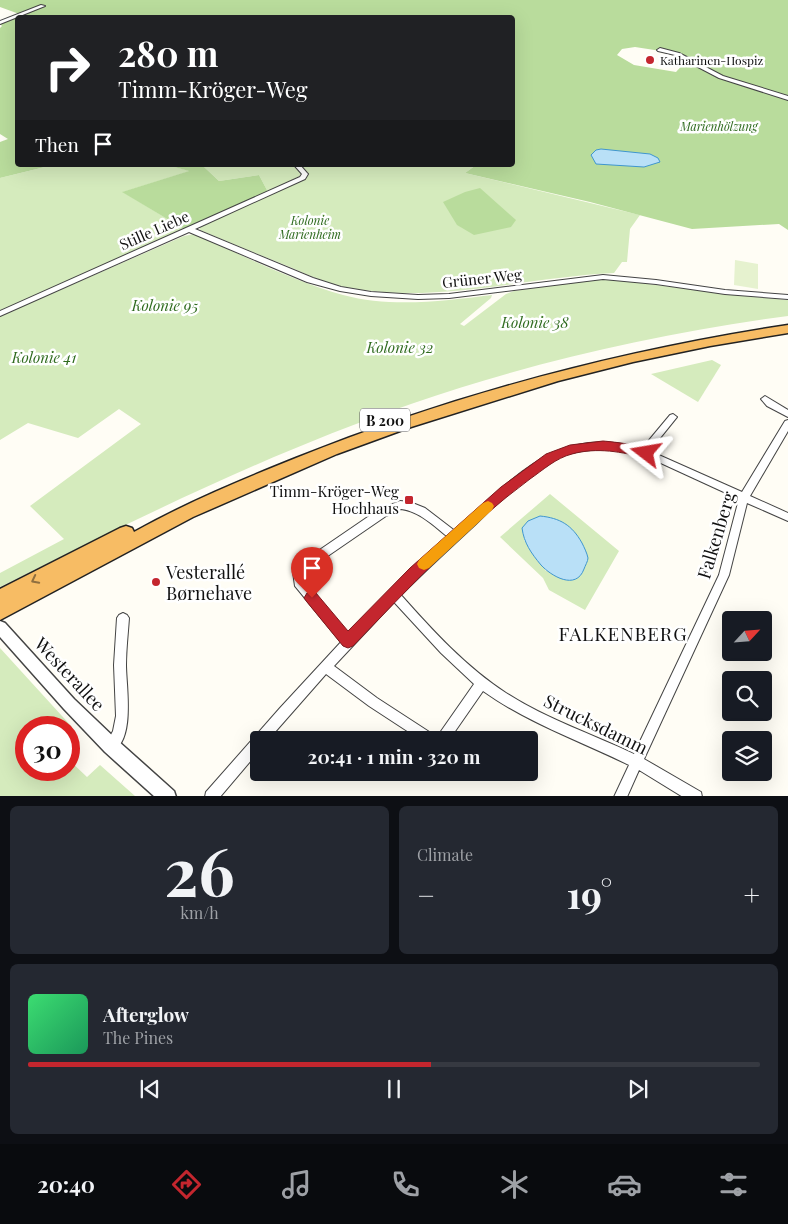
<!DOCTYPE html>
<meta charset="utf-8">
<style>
:root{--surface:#171b24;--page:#242831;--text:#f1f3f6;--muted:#9ea1a6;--line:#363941;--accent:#c4262e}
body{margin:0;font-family:"Playfair Display",serif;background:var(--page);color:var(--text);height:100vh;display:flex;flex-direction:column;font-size:19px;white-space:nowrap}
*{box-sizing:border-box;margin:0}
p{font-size:16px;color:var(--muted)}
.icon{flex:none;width:28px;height:28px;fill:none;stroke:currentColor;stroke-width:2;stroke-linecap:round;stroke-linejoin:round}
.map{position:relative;height:796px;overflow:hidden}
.side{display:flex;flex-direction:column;gap:10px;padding:10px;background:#0d0f14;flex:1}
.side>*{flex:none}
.top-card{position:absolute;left:15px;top:15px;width:500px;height:152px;border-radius:5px;box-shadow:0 5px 20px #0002;background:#202124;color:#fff;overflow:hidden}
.needle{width:32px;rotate:64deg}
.buttons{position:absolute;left:722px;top:611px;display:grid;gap:10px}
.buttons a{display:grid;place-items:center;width:50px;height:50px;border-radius:5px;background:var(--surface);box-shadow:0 5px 20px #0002;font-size:25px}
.speed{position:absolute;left:15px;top:716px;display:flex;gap:10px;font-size:25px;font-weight:700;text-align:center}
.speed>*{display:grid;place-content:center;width:65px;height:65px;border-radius:50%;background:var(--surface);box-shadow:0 5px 20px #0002;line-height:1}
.speed .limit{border:8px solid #d22;background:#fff;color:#111}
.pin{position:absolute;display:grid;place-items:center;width:42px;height:42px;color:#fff;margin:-51px -21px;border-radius:50% 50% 50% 0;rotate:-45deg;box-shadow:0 0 5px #0007}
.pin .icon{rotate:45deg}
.me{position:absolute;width:55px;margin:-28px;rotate:284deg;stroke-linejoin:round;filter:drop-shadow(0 0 4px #0008)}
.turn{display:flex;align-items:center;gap:18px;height:105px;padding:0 20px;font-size:22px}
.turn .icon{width:65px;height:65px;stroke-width:2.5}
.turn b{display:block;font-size:35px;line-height:42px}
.then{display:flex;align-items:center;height:48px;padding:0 20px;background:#0003;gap:10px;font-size:19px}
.big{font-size:38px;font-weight:700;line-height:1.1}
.side .widget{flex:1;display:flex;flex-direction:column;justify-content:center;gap:8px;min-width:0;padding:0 18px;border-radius:8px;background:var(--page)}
.side .dial{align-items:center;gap:0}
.dial b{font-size:65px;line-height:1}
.song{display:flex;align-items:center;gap:15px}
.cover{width:60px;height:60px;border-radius:8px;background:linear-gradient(135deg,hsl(140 70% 55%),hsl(150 70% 35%))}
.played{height:5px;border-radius:2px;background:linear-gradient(90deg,var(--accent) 55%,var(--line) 55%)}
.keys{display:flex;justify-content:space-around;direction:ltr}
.heat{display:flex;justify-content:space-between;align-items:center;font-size:28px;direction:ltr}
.side .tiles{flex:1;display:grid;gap:10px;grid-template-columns:1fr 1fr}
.widget:last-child{grid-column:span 2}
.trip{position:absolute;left:250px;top:731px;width:288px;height:50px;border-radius:5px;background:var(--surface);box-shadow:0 5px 20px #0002;font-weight:700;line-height:50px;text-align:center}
.menu{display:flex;height:80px;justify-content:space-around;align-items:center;background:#090b0e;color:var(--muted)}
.menu .icon{width:35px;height:35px}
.menu .on{color:var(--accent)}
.menu b{font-size:22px;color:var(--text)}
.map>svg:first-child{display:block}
</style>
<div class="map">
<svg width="788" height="797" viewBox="0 0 788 797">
<rect width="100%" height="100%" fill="#fffdf5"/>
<g fill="#d5ebbd" fill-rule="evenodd">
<polygon points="53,165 167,165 190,171 123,192 184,229 0,312 0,178"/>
<polygon points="202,165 294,165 302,175 268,192 259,175 219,181"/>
<path d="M300 165H476L465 173 640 215 630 229 627 262H622L614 273C525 277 435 305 345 287 325 283 304 273 285 265 257 254 228 242 200 230V227L304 179 307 176V172Z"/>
<path d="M194 234C243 255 292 281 343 295 391 308 444 301 492 295L491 298 460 324 464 326 506 294 514 291 591 280H618L726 294 788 300V316C660 333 533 362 411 404 269 453 134 520 0 587V573L64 539 30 506 141 424 119 409 78 438 28 423 0 440V316L184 236Z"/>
<polygon points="712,360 721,365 698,402 651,374"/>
<path d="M550 494 619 551 585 610 549 590 543 578 500 537ZM577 535 588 558 546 571 524 540Z"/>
<polygon points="0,648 72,727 69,730 69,728 26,728 26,770 69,770 69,760 87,777 100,765 135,796 0,796"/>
</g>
<g fill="#b9dc9c" fill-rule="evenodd">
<path d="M0 0H788V230L779 224 692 229 590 202 465 173 476 165H512V18H18V165H53L0 178V142L8 139 0 134V28L2 26 0 24 22 15 0 7ZM635 47 674 53 687 60 676 72 634 65 617 55 622 49ZM596 150 658 158 644 167Z"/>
<polygon points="167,165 202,165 219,181 259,175 268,192 184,229 122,192 189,171"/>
<polygon points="480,188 516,220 511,227 474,235 457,225 443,202 465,192"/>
</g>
<polygon fill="#e6f2cf" points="735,260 758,264 758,289 734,285"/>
<g fill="#b9e0f7" stroke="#3f96cf">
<polygon points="601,149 650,154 658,158 660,162 644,167 596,164 591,155 596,150"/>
<path d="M540 516C560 518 572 525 582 543 584 547 587 553 588 558 588 561 585 566 584 569 576 591 551 576 541 565 531 553 524 543 522 528L528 521Z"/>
</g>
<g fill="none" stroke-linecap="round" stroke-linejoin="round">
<defs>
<g id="minor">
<polygon points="41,5 45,6 0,24 0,21"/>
<polygon points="660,48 679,53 723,76 788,96 788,100 719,78 675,55 658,51 657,50"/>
<polygon points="294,165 300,165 307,173 308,174 305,179 195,229 313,278 341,287 371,292 418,295 449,294 603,275 656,280 725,290 788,295 788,299 725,294 656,284 603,279 449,298 418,299 371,296 340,291 307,282 189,232 0,316 0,311 300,177 302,174"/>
<polygon points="765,396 788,410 788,417 767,406 761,399"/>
<path d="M673 414 677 417 652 448V452L742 492 785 421 788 420V431L750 496 788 513V521L747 503 729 575 644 759 701 792 702 797H683L639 770 627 797H614L629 765C580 741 528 723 483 691L449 740H421L369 706 326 674 268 740H259V751L220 797H205L206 792 280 708 341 642 295 586 293 572 299 564 378 510 400 501 410 502 425 508 455 531C512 480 558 422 643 449L645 445 670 415ZM614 449 635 453 652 459 739 499 719 575 634 754C592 734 546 719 506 693 466 667 433 631 401 595 426 570 451 547 477 523 502 499 528 470 561 456 578 450 596 449 614 449ZM401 509C419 511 434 526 448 537L390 591 348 634 304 581 303 573 386 516ZM394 602 441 653 474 684 437 737 377 698 334 666Z"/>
<path d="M123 613 127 615 129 618C128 633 126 649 126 665 126 686 136 742 111 752L107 750 105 746 113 731 116 716 114 665 117 618 119 615Z"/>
</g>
<polygon id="tertiary" points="0,621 5,623 74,699 117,740 174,791 176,797 155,797 105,752 64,709 0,637"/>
<path id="trunk" d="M788 325V333L710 346 633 362 558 381 411 427 337 454 193 517 0 620V589L120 528 126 526 132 528 134 532C186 503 241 480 296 458 456 394 618 351 788 325Z"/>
</defs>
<use href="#minor" stroke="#444" stroke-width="2"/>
<use href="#tertiary" stroke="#444" stroke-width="3"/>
<use href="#trunk" stroke="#222" stroke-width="3"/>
<use href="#minor" fill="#fff" fill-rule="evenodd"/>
<use href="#tertiary" fill="#fff" fill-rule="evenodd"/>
<use href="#trunk" fill="#f7bc64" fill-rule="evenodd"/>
</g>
<defs><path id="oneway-chevron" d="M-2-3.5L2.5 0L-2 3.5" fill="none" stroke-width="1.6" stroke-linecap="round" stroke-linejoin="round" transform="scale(1.25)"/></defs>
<use stroke="#906f3f" href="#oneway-chevron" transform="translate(35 580) rotate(153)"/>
<path fill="#c4262e" stroke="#7f191e" d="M603 441C614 442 646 445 653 453L646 458C622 452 597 447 572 454 556 458 543 470 530 479 465 527 409 588 353 646L348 648 343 646 307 602 304 598 307 593 312 591 316 593 348 631 410 568 501 487 546 454 570 445Z"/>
<polygon fill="#f59e0b" points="488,501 492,503 494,506 492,510 429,568 424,570 419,568 417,564 419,560 483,503"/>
<g fill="#c4262e" stroke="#fff" stroke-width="2">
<circle cx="650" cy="60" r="5"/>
<rect x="404" y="495" width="10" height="10" rx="2.5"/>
<circle cx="156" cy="582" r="5"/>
</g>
<g text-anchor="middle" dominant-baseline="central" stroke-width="5" stroke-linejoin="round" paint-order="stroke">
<g font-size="12" fill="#111" stroke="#fff" text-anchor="start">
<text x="660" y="60">Katharinen-Hospiz</text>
</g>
<g font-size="12" font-style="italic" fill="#2f6b1f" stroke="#fff">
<text x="719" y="126">Marienhölzung</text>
<text x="310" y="220">Kolonie<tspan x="310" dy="14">Marienheim</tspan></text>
</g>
<rect fill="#fff" stroke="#585858" stroke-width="1" x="360" y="408.5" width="50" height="23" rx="4"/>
<g font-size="14" font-weight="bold" fill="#111">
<text x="385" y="420">B 200</text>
</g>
<g font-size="15" fill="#111" stroke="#fff">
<text transform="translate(154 230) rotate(-24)">Stille Liebe</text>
<text transform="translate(482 278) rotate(-6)">Grüner Weg</text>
</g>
<g font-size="15" font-style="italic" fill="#2f6b1f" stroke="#fff">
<text x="165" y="305">Kolonie 95</text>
<text x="535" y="322">Kolonie 38</text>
<text x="400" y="347">Kolonie 32</text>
<text x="44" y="357">Kolonie 41</text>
</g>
<g font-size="15" fill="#111" stroke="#fff" text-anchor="end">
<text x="399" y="491">Timm-Kröger-Weg<tspan x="399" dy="17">Hochhaus</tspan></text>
</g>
<g font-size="18" fill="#111" stroke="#fff">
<text transform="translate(716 535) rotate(-73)">Falkenberg</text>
<text transform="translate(70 674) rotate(47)">Westerallee</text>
<text transform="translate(596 724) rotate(26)">Strucksdamm</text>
</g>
<g font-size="18" fill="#111" stroke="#fff" text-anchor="start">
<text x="166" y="572">Vesterallé<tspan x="166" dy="21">Børnehave</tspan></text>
</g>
<g font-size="19" letter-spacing="1" fill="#111" stroke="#fff">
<text x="623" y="633">FALKENBERG</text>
</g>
</g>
</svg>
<div class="buttons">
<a><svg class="needle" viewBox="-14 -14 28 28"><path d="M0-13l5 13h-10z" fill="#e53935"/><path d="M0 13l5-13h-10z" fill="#9ea1a6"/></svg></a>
<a><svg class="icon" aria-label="search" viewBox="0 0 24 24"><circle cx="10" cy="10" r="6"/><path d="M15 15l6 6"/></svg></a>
<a><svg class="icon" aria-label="layers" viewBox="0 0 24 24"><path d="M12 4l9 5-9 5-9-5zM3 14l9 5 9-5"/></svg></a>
</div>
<div class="speed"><div class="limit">30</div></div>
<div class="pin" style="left:312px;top:598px;background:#d93025"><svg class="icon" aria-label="arrive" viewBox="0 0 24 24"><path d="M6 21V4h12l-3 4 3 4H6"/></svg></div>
<svg class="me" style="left:646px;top:453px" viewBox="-20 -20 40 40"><path d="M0-17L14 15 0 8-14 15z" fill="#c4262e" stroke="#fff" stroke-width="4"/></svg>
<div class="trip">20:41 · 1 min · 320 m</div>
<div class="top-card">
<div class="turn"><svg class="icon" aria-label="right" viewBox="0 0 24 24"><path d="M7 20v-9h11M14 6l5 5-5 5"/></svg><div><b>280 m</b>Timm-Kröger-Weg</div></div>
<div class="then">Then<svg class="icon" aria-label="arrive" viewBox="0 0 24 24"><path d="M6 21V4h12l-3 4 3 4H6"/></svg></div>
</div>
</div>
<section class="side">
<div class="tiles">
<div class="widget dial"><b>26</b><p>km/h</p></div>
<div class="widget"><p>Climate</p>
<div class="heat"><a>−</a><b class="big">19°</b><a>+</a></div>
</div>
<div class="widget">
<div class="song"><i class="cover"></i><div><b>Afterglow</b><p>The Pines</p></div></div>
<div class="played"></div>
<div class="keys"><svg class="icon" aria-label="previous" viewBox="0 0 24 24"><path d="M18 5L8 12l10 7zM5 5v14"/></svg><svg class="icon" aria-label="pause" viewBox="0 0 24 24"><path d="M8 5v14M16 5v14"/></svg><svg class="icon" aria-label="next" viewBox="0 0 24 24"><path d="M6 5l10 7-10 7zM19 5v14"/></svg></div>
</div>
</div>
</section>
<nav class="menu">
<b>20:40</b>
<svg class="icon on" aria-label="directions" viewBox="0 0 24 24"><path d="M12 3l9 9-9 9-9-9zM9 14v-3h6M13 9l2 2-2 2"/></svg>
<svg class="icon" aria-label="music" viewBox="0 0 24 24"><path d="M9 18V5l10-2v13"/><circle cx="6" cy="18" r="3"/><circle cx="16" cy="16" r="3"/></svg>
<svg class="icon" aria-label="phone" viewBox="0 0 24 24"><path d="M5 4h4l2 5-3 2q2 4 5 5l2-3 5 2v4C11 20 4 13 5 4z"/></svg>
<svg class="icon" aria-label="climate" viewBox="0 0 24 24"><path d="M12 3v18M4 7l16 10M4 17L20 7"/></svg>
<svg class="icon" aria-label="car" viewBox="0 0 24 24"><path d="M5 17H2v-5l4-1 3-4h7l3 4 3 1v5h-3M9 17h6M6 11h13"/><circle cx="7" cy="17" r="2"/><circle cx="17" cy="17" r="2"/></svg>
<svg class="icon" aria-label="filters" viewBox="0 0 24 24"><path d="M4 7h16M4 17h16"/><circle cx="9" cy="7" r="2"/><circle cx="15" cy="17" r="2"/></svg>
</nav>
